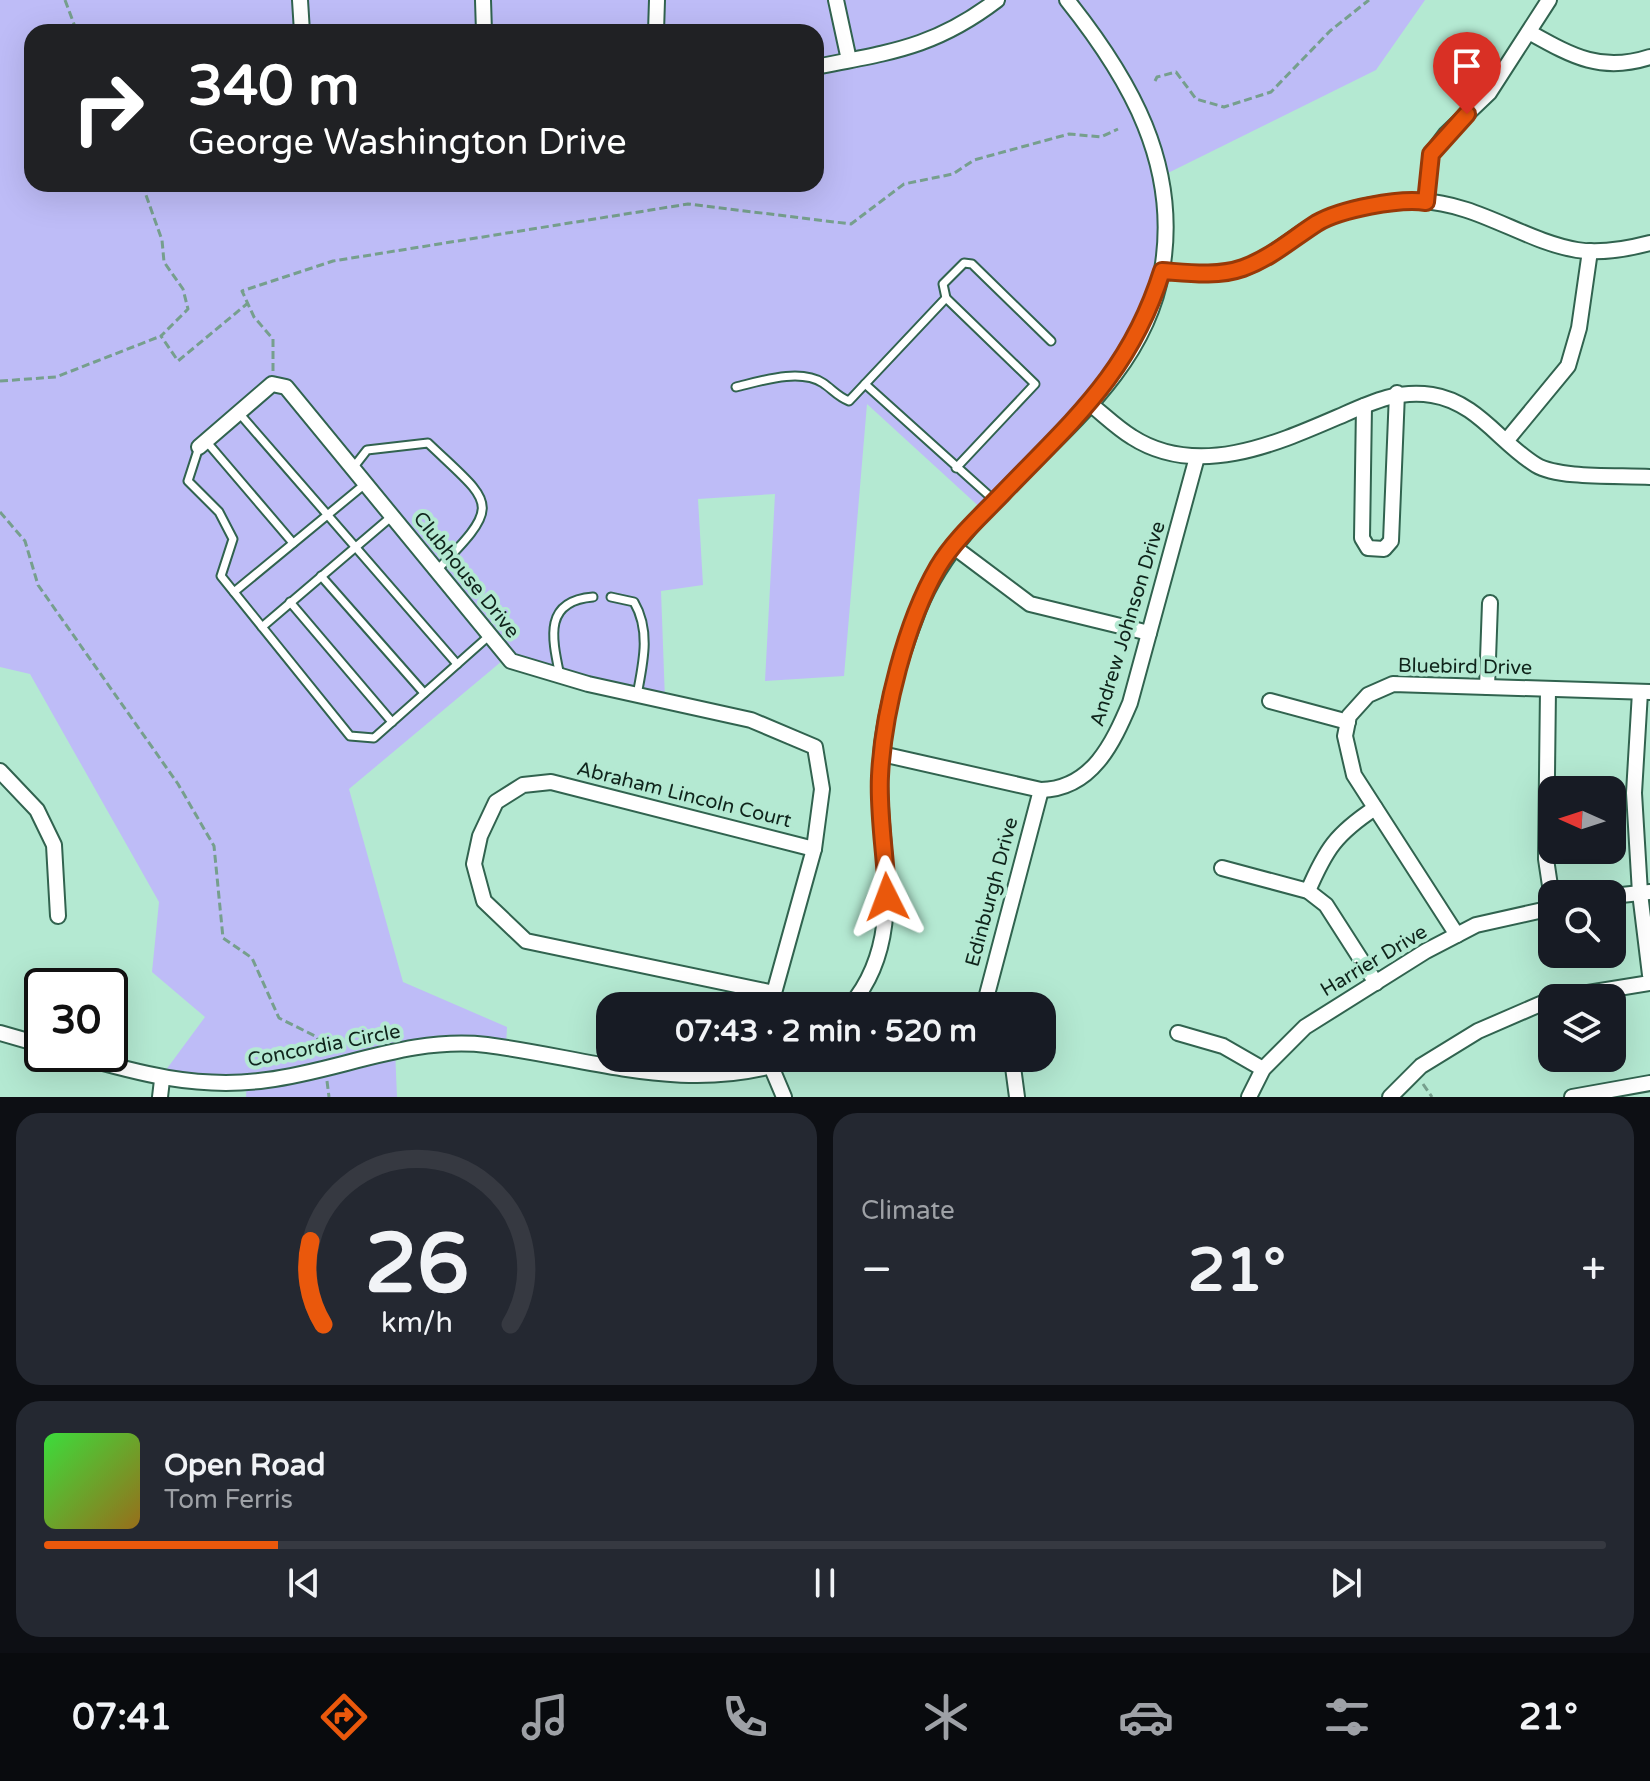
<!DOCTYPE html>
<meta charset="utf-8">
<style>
:root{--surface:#171b24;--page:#242831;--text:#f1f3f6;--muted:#9ea1a6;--line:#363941;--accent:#ea580c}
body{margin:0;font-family:"Varela Round",sans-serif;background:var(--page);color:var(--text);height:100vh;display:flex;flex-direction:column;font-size:30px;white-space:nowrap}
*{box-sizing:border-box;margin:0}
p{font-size:26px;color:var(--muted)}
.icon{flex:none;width:44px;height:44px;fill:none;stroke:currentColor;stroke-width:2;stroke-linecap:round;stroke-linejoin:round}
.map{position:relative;height:1097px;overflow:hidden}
.details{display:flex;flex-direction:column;gap:16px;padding:16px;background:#0d0f14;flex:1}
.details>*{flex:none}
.banner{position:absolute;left:24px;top:24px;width:800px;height:168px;border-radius:24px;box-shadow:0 8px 32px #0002;background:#202124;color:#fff;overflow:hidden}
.needle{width:52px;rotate:273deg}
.controls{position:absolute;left:1538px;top:776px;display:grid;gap:16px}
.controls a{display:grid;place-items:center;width:88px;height:88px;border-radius:16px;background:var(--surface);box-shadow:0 8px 32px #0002;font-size:40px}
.speed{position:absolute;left:24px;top:968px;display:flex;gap:16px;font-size:40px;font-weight:700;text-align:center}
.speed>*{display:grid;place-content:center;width:104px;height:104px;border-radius:50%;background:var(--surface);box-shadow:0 8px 32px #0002;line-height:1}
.speed .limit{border:4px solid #111;border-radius:12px;background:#fff;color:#111}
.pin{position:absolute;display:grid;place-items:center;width:68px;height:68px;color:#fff;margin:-82px -34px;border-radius:50% 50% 50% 0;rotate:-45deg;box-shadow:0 0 8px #0007}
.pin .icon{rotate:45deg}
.me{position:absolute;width:88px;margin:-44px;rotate:357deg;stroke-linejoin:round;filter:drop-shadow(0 0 6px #0008)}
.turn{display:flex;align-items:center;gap:28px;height:168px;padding:0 32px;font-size:36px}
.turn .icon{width:104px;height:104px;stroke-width:2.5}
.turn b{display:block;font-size:56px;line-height:68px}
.big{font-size:60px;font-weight:800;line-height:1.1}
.details .tile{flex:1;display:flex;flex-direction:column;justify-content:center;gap:12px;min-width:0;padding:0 28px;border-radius:24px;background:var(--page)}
.details .dial{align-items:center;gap:0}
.dial svg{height:208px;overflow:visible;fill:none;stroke:var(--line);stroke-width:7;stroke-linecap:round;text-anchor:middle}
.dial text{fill:var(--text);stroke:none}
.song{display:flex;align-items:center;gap:24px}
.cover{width:96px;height:96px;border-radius:12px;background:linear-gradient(135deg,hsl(120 70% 55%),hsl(40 70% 35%))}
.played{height:8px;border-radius:4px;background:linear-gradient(90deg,var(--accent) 15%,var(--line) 15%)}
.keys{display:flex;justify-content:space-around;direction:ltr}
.heat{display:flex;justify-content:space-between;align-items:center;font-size:44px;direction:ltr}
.details .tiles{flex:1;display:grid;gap:16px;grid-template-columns:1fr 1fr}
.tile:last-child{grid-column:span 2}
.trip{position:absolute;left:596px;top:992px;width:460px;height:80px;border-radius:24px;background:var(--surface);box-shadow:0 8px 32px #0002;font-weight:800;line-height:80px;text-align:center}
.dock{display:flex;height:128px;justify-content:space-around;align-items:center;background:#090b0e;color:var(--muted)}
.dock .icon{width:56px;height:56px}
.dock .on{color:var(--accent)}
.dock b{font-size:36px;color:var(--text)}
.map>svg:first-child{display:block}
</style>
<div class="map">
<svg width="1650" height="1097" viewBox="0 0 1650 1097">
<rect width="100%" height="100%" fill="#b4e9d2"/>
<path fill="#bebcf7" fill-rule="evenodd" d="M0 0H1425L1376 70 1166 174 1155 306 1026 473 985 512 867 404 844 676 765 681 775 494 698 499 703 585 661 591 665 700 508 656 349 789 403 982 507 1027 506 1045 395 1049 397 1097H246L247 1081 160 1078 205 1017 152 972 159 902 30 674 0 667ZM32 32H816V184H32Z"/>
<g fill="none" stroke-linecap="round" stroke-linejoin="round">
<defs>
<g id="service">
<polyline points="946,298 943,284 964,263 972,264 1051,341"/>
<path d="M736 387C761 381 800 368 823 383 832 389 838 397 849 401L865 384"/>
<polyline points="239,413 457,664"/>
<polyline points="206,441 293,543"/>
<polyline points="199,447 188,481 219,512 233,539 221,576 350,736 374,738 490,635"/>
<path d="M353 468 367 450 428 443C493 505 504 502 437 570"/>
<polyline points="956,468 1035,384 946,298 865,384 995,501"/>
<polyline points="321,576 424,693"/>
<polyline points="234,592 365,484"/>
<path d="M611 597 634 602C651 631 643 663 637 695"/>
<polyline points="290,602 392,722"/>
<polyline points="262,627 391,517"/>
<path d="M560 676C552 638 543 601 593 597"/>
</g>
<g id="minor">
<polyline points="300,0 302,32"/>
<polyline points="483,0 484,32"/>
<polyline points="836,0 849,60"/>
<polyline points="656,32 657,0"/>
<path d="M1529 32C1572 56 1601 73 1650 57"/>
<path d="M816 67C890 52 934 48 997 0"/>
<polyline points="1426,202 1431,154 1446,134 1489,93 1549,0"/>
<path d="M1162 271C1188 273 1215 277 1241 269 1271 259 1292 236 1319 222 1347 207 1390 200 1420 201 1477 203 1524 241 1577 250 1601 254 1627 249 1650 243"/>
<path d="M1089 403C1103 414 1117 428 1132 437 1199 480 1280 442 1345 414 1374 401 1399 390 1432 395 1477 402 1500 443 1536 465 1559 479 1621 475 1650 477"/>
<polyline points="1364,406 1362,538 1368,548 1384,549 1391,541 1397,393"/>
<polyline points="1507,440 1568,366 1579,328 1590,251"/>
<polyline points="199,447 272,384 286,387 511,661 588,684 751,720 815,747 822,789 814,849 774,993 774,1006"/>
<polyline points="954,547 1030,604 1149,633"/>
<polyline points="1487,687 1490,603"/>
<polyline points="1548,689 1546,859 1552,899"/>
<polyline points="1640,692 1634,793 1640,893 1650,975"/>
<polyline points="1270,701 1348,722"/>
<path d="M882 754 1041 790C1092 789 1113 743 1130 703L1197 457"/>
<polyline points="0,771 37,810 54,845 58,916"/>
<polyline points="1222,868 1308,891 1326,905 1376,983"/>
<path d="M1308 891C1326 849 1336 834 1375 808"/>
<polyline points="1612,896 1650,892"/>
<polyline points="1457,935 1354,775 1345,736 1349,716 1368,695 1393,684 1650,692"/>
<polyline points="774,993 526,941 484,901 474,864 480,836 496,802 523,785 551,782 814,849"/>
<polyline points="1557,998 1650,983"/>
<path d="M850 1006C906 940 880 857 880 779 880 724 899 660 919 609 971 479 1138 415 1162 270 1180 165 1130 79 1067 0"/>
<polyline points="984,1006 1041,790"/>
<polyline points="0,1033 42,1045"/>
<polyline points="1178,1033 1223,1046 1263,1069"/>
<path d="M71 1054C137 1073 198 1090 267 1080 340 1071 409 1036 487 1045 594 1059 693 1097 797 1058"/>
<polyline points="773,1058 773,1071 784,1097"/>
<polyline points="1006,1058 1013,1067 1017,1097"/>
<polyline points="160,1097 162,1080"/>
<polyline points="1249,1097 1263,1069 1305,1027 1426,951 1476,925 1552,908"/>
<polyline points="1390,1097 1421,1066 1478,1031 1552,999"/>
<polyline points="1572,1097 1650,1083"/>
</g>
</defs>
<use href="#service" stroke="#31634f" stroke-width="11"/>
<use href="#minor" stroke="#31634f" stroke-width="18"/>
<g stroke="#769f8d" stroke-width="3" stroke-dasharray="8 4" stroke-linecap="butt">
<polyline points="65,0 77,32"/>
<polyline points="1155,81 1157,77 1176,72 1196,99 1224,107 1271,92 1330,31 1369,0"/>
<polyline points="142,184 162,240 164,262 183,289 188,309 161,336 178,361 248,303"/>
<polyline points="273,371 273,339 254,317 242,291 333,261 688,204 851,224 904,184 953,174 974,160 1069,134 1101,137 1118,129"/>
<polyline points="0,381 56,377 161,336"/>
<polyline points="0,512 25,541 38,585 178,784 214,846 223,938 252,958 279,1018 317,1037 323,1054"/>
<polyline points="327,1081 329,1097"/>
<polyline points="1423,1084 1432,1097"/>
</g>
<use href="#service" stroke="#fff" stroke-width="7"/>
<use href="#minor" stroke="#fff" stroke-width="14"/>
</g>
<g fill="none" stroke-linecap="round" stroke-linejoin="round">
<defs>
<path id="route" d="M887 897C886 857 878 816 880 776 883 713 906 622 938 567 954 540 980 517 1002 494 1073 420 1130 373 1162 271 1189 273 1217 277 1243 268 1271 258 1292 239 1317 223 1341 209 1399 198 1426 202L1431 154 1467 114"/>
</defs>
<use href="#route" stroke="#983908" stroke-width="20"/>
<use href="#route" stroke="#ea580c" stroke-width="14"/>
</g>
<g text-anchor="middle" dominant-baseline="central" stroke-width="8" stroke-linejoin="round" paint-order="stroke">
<g font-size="20" fill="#0f241b" stroke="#b4e9d2">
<text transform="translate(466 575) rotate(51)">Clubhouse Drive</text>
<text transform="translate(1128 624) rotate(-73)">Andrew Johnson Drive</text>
<text transform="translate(1465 667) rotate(1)">Bluebird Drive</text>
<text transform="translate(684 795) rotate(14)">Abraham Lincoln Court</text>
<text transform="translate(992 892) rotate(-75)">Edinburgh Drive</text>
<text transform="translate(1374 961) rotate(-31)">Harrier Drive</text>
<text transform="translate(324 1046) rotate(-11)">Concordia Circle</text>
</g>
</g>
</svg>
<div class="controls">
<a><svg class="needle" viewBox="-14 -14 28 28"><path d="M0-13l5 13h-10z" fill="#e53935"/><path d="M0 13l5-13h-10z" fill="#9ea1a6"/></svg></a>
<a><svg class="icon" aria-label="search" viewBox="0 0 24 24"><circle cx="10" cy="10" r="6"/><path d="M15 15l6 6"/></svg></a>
<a><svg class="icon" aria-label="layers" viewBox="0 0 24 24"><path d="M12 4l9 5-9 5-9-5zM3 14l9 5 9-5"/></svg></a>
</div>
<div class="speed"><div class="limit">30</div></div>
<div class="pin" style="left:1467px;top:114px;background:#d93025"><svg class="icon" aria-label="arrive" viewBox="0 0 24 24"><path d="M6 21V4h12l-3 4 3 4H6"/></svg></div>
<svg class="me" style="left:887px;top:897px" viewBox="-20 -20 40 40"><path d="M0-17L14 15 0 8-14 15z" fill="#ea580c" stroke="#fff" stroke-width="4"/></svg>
<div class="trip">07:43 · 2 min · 520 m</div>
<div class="banner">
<div class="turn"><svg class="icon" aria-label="right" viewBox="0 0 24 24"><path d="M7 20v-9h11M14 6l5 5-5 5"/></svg><div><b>340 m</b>George Washington Drive</div></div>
</div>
</div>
<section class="details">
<div class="tiles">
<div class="tile dial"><svg viewBox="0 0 100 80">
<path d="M14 69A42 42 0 1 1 86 69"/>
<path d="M14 69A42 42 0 0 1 9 37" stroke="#ea580c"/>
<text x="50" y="56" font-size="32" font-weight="700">26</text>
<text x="50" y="72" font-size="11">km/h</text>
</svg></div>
<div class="tile"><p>Climate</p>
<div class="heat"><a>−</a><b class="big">21°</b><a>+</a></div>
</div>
<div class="tile">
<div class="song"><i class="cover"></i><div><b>Open Road</b><p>Tom Ferris</p></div></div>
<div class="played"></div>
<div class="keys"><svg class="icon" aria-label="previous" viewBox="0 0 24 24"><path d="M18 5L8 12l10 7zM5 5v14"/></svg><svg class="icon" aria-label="pause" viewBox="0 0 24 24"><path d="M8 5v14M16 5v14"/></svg><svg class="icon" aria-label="next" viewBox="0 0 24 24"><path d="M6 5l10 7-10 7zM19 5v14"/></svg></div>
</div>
</div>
</section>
<nav class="dock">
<b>07:41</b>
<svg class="icon on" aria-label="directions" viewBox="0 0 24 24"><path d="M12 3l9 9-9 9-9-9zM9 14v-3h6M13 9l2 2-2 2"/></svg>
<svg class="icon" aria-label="music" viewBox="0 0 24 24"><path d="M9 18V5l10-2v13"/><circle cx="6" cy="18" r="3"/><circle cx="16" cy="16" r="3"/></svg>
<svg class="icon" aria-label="phone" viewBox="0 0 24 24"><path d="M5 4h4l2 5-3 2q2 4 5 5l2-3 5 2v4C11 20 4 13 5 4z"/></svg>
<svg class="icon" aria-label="climate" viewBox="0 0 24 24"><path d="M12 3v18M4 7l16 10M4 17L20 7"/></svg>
<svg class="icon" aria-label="car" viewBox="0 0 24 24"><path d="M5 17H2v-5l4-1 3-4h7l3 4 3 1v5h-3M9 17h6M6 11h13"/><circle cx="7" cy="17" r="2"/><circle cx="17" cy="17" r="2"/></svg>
<svg class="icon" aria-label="filters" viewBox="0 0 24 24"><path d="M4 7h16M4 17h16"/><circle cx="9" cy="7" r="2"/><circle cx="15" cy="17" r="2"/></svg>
<b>21°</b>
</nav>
